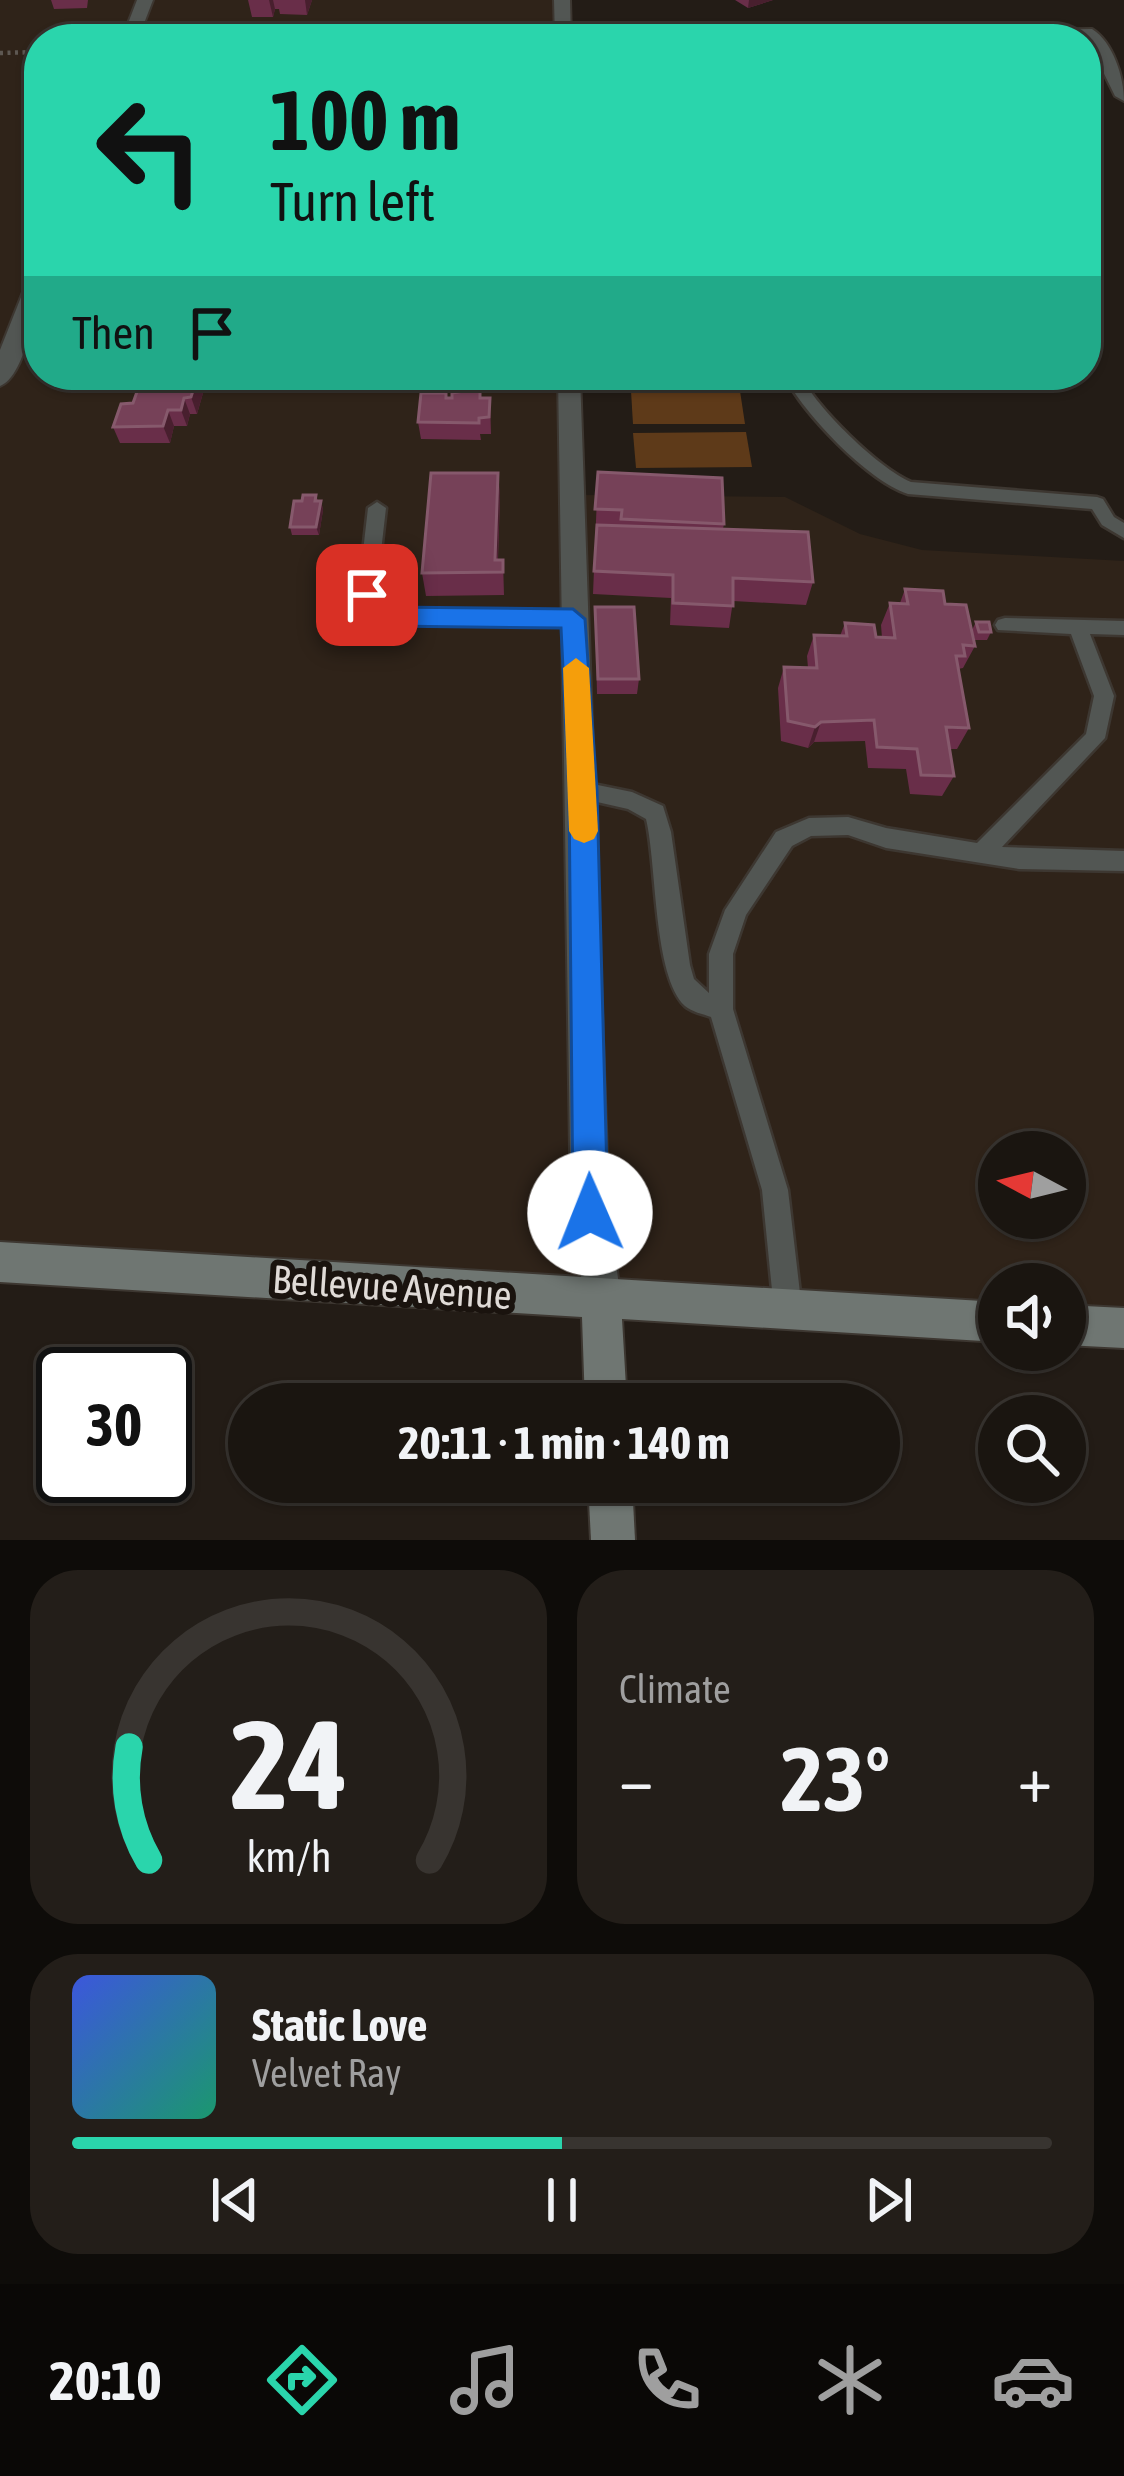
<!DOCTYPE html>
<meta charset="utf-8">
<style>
:root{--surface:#1a1510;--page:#231e19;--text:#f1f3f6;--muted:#9f9f9f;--line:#383430;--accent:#2ad5ac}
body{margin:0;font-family:"Asap Condensed",sans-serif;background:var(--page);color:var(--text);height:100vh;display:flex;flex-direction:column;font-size:45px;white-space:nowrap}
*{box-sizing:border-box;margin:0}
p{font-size:39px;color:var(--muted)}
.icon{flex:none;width:66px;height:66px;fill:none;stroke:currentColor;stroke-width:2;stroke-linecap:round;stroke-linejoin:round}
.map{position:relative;height:1540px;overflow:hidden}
.panel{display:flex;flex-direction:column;gap:30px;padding:30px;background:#0e0c09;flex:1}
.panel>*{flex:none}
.guide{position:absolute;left:24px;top:24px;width:1077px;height:366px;border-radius:48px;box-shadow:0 3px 9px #0004,0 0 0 3px var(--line);background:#2ad5ac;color:#111;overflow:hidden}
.needle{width:78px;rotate:277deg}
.buttons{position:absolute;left:978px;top:1131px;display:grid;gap:24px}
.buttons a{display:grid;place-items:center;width:108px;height:108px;border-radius:50%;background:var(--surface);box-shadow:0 3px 9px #0004,0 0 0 3px var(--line);font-size:60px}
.speed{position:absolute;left:36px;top:1347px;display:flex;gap:24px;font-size:60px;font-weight:700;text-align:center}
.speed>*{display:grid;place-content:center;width:156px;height:156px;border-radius:50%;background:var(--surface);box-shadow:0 3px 9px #0004,0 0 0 3px var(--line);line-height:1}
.speed .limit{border:6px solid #111;border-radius:18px;background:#fff;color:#111}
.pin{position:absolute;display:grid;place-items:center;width:102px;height:102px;color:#fff;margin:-51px;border-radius:24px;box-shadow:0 6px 18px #0006}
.me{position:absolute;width:132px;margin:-66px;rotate:359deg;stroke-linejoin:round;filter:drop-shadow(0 0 9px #0008)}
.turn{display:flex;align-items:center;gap:42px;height:252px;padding:0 48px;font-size:54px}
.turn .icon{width:156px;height:156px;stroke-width:2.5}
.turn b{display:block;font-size:84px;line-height:102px}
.then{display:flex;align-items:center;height:114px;padding:0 48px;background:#0003;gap:24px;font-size:45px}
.big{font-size:90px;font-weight:700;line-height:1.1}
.panel .widget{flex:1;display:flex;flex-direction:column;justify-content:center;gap:18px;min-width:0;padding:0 42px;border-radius:48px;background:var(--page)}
.panel .dial{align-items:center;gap:0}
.dial svg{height:312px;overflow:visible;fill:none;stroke:var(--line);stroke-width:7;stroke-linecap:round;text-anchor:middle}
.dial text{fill:var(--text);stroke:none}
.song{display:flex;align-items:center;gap:36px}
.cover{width:144px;height:144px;border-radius:18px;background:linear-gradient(135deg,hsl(230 70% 55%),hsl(160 70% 35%))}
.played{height:12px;border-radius:6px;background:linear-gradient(90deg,var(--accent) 50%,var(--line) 50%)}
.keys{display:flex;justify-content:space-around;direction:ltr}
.heat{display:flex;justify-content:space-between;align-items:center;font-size:66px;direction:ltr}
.panel .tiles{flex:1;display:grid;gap:30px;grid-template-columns:1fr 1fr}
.widget:last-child{grid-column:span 2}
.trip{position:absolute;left:228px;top:1383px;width:672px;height:120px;border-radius:60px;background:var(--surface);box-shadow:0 3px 9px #0004,0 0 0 3px var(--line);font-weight:700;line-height:120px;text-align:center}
.tab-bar{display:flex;height:192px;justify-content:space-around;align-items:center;background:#0a0806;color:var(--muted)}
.tab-bar .icon{width:84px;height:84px}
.tab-bar .current{color:var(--accent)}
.tab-bar b{font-size:54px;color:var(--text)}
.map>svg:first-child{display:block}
</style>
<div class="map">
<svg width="1124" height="1540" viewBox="0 0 1124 1540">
<rect width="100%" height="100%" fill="#231c16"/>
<path fill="#2f2319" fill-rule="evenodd" d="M0 0H562L563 39H39V375H574L585 495 785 497 860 534 922 550 1124 561V1330L1065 1327V1284H999V1323L0 1262ZM999 1152H1065V1218H999Z"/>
<g fill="#5e3a19">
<polygon points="631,391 740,391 745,424 633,424"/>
<polygon points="746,432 752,467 636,468 633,433"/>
</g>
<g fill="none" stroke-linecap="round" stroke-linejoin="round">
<defs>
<g id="lane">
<path d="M784 375H800C817 408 877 467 911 482L1097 497 1103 499 1114 517 1124 523V538L1102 525 1092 509 908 494C867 480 804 414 784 375Z"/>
<polygon points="377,502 386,508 376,595 380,605 390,609 573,612 580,614 582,619 580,624 389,623 365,615 358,595 368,508"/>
<path d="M1005 618 1124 621V635L1090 634 1114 696 1105 738 1002 847 1124 851V871L1019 869 886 848 848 835 811 836 792 846 746 915 733 954V1009L788 1190 802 1310 798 1320 788 1324 778 1320 774 1310 762 1190 711 1017C703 1014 692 1012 685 1006 653 976 657 864 646 819L628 809 575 797 572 791 575 785 583 782 632 792 663 806 671 832 690 965 694 979 709 993V954L725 910 776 832 809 818 848 817 886 828 977 843 1086 734 1094 696 1071 634 998 630 995 625 998 620Z"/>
</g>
<g id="street">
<polygon points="137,0 153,0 138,39 122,39"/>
<polygon points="554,0 570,0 571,39 555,39"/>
<path d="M1092 29C1113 42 1124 77 1124 101L1115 96 1087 39H806L814 34Z"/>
<path d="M39 271C39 297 26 376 0 386V350L29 277Z"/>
<polygon points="558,375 580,375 609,1213 621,1300 615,1314 601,1320 587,1314 571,1213"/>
</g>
<g id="secondary">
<polygon points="0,1242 999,1302 999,1342 622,1319 627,1404 585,1404 582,1317 0,1282"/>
<polygon points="1065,1305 1124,1308 1124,1348 1065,1345"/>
<polygon points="588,1482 632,1482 635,1540 591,1540"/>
</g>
</defs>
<use href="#lane" stroke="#3d3731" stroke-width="5"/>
<use href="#street" stroke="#3d3731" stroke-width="4"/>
<use href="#secondary" stroke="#3d3731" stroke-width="4"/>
<polyline stroke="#5e5852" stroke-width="4.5" stroke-dasharray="3 4.5" stroke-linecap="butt" points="0,53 39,52"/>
<use href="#lane" fill="#525653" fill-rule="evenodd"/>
<use href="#street" fill="#525653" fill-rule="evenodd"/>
<use href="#secondary" fill="#6f7672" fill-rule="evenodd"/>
</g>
<g fill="#692e49">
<polygon points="51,0 88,0 87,8 54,9"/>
<polygon points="248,0 312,0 307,15 280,14 279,9 275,9 273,17 252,17"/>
<polygon points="735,0 773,0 748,8"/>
<polygon points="143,375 201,375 205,386 197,414 190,414 187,426 174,426 170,443 120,443 113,427 133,403"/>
<polygon points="446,393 447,398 490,398 491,434 480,434 481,440 421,439 418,422"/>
<polygon points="598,472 724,524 723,529 813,582 806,605 733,601 729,628 670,625 671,598 593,594"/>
<polygon points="498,473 500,496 498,560 503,560 504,595 426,596 422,573"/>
<polygon points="316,495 318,501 321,501 323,510 319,535 292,535 290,527 302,501"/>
<polygon points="905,589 945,604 975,646 963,668 958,669 969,728 957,749 949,749 954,776 942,796 910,794 906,769 868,768 865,741 814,742 808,748 781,741 778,688 784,667 808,668 807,656 814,635 840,636 845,623 876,637 882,638 881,625 890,603 900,603"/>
<polygon points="595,607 639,679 637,694 597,694"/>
<polygon points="976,622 991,632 987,640 975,640 972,630"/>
</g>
<g fill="#481f2e">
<polygon points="269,0 273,0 275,9 273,17"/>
<polygon points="305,0 312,0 307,15"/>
<polygon points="749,0 773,0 748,8"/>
<polygon points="198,375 201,375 205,386 197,414 191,397"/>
<polygon points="184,398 190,414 187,426 181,410"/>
<polygon points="168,410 174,426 170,443 163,426"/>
<polygon points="498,473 500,496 497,572 495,560"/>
<polygon points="321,501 323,510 319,535 316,527"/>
<polygon points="821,722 814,742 808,748 815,727"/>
</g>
<g fill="#764158" stroke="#86596c" stroke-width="3">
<polygon points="143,375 198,375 191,397 184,398 181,410 168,410 163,426 113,427 121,404 133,403"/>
<polygon points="470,390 480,392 480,398 490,398 489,417 479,418 479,423 418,422 421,393 446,393 446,398 452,398 452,393"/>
<polygon points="598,472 722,478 724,524 621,519 622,510 595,509"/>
<polygon points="431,473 498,473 495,560 503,560 503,572 422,573"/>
<polygon points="303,495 316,495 315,501 321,501 316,527 290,527 294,501 302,501"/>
<polygon points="597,525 808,532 813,582 733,578 733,606 673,603 673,575 594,571"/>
<polygon points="905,589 943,591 945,604 966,605 975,646 963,645 965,656 956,656 969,728 946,727 954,776 921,775 917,749 877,747 874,720 821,722 815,727 788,721 784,667 817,668 814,635 847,636 845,623 874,625 876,637 895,638 890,603 908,604"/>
<polygon points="595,607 634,607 639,679 598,679"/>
<polygon points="976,622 989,622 991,632 979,632"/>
</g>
<polygon fill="#1a73e8" stroke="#114b97" stroke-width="3" points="367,586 375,589 382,604 390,607 573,609 585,619 597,791 608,1213 603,1225 590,1230 578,1225 573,1213 569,791 561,628 389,626 363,617 355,595"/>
<polygon fill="#f59e0b" points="576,658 589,668 598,831 594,839 584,843 574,839 569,831 563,668"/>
<g text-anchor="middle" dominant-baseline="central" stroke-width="12" stroke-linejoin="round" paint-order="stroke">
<g font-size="39" fill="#e0dbd7" stroke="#1a130e">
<text transform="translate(392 1287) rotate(4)">Bellevue Avenue</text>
</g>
</g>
</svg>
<div class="buttons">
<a><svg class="needle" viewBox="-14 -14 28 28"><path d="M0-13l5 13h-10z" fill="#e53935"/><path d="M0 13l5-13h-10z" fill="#9f9f9f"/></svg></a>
<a><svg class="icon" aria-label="sound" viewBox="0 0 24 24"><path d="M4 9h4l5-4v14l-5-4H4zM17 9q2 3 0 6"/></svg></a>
<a><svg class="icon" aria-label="search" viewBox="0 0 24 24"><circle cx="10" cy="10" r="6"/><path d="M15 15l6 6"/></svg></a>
</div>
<div class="speed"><div class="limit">30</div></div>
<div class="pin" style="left:367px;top:595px;background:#d93025"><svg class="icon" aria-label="arrive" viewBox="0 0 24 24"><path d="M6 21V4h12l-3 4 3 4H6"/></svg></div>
<svg class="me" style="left:590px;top:1213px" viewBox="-20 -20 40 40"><circle r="19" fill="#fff"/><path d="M0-13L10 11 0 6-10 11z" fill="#1a73e8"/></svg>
<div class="trip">20:11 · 1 min · 140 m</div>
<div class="guide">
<div class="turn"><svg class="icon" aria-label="left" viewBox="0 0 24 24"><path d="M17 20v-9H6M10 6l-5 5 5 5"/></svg><div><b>100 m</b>Turn left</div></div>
<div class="then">Then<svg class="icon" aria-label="arrive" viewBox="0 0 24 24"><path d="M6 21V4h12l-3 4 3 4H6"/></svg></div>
</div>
</div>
<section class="panel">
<div class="tiles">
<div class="widget dial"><svg viewBox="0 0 100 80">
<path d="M14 69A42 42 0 1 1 86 69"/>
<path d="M14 69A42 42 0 0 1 9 40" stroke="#2ad5ac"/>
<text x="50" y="56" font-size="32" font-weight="700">24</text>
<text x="50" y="72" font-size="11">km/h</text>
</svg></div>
<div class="widget"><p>Climate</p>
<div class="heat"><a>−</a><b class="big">23°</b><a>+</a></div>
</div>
<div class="widget">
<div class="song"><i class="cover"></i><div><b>Static Love</b><p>Velvet Ray</p></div></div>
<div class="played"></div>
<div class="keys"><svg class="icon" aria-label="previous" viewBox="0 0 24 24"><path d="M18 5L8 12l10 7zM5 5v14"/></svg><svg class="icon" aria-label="pause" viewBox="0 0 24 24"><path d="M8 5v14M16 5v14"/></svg><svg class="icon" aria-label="next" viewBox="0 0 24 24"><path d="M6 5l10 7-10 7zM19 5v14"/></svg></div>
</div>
</div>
</section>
<nav class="tab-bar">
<b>20:10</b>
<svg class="icon current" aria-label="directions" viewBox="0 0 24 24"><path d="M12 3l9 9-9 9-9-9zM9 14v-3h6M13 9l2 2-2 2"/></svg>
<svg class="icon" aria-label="music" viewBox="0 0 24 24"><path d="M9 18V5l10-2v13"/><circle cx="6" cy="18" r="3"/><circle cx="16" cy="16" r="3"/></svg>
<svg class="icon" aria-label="phone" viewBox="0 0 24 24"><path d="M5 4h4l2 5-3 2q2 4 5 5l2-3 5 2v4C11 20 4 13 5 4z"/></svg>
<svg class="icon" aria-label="climate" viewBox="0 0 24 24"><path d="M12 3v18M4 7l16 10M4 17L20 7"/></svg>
<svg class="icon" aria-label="car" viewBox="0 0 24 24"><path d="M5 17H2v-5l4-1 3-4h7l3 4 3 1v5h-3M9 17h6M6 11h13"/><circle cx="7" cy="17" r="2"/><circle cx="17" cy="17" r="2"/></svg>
</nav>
